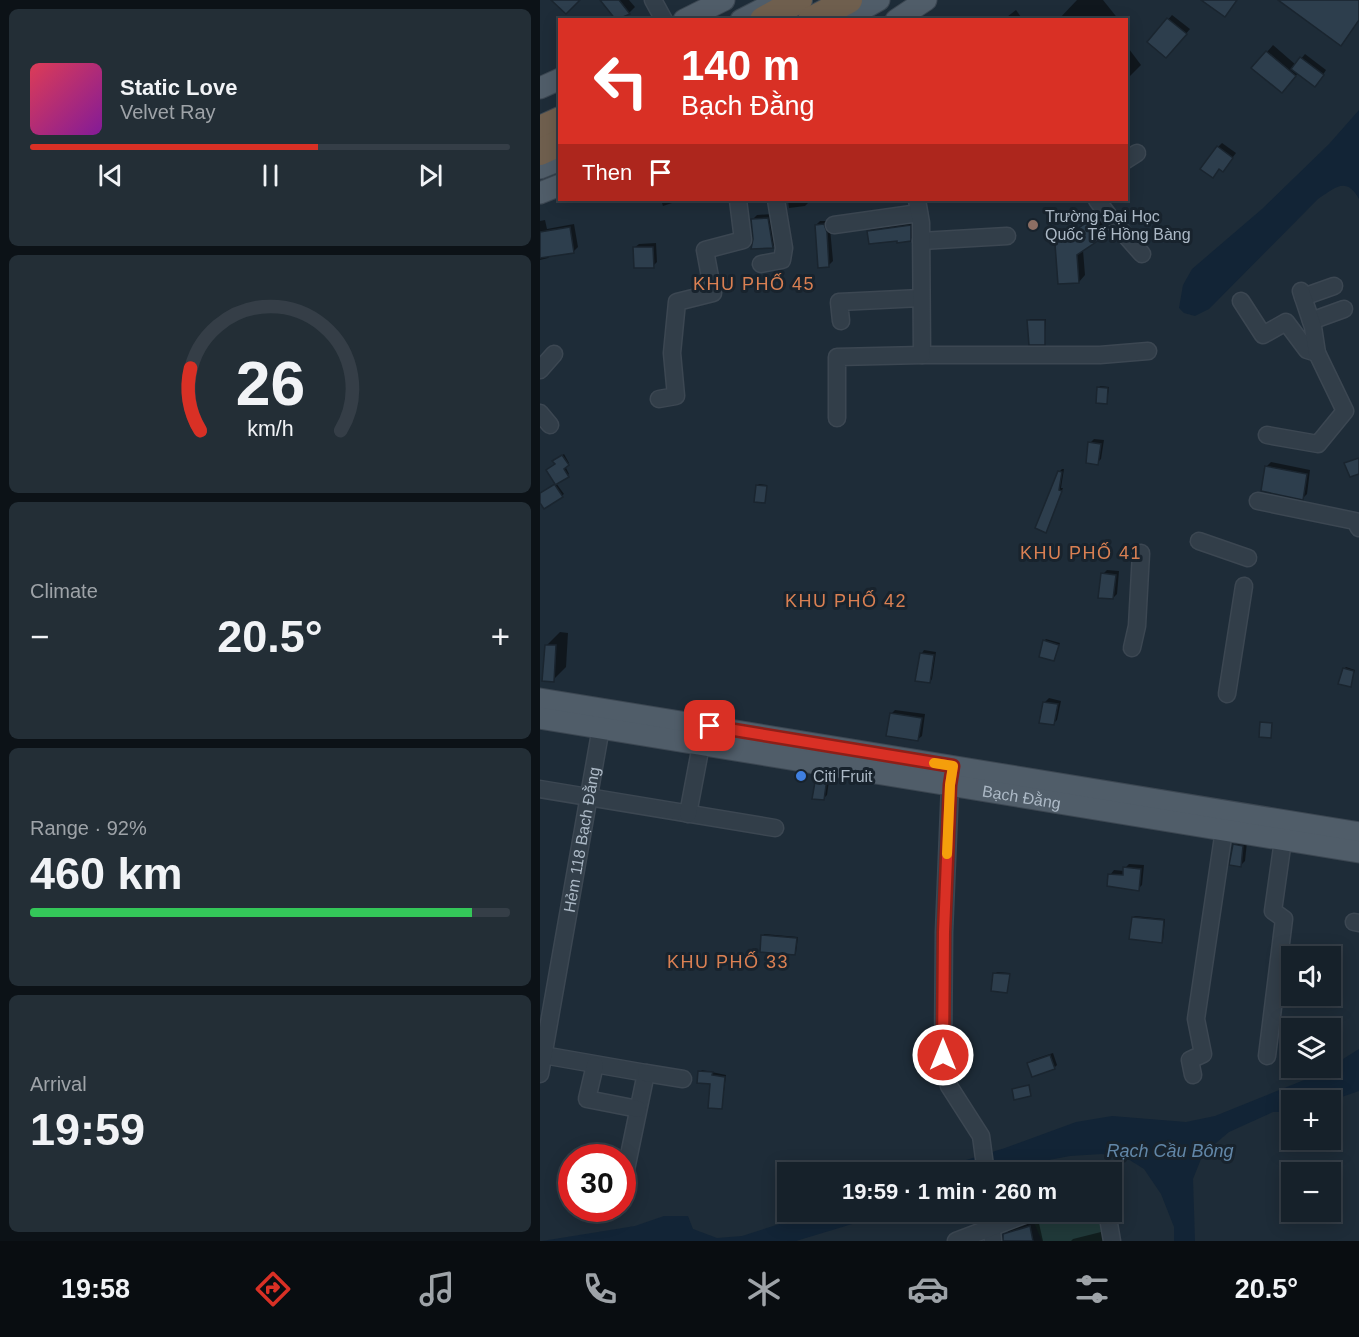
<!DOCTYPE html>
<meta charset="utf-8">
<style>
:root{--surface:#16212a;--page:#232e36;--text:#f1f3f6;--muted:#9ea3a8;--line:#353e47;--accent:#d93025}
body{margin:0;font-family:Helvetica,sans-serif;background:var(--page);color:var(--text);height:100vh;display:flex;flex-direction:column;font-size:22px;white-space:nowrap}
*{box-sizing:border-box;margin:0}
p{font-size:20px;color:var(--muted)}
.icon{flex:none;width:33px;height:33px;fill:none;stroke:currentColor;stroke-width:2;stroke-linecap:round;stroke-linejoin:round}
.map{position:relative;flex:1;overflow:hidden}
.panel{display:flex;flex-direction:column;gap:9px;padding:9px;background:#0c1217;width:540px}
.panel>*{flex:none}
.hud{position:absolute;left:18px;top:18px;width:570px;height:183px;border-radius:0px;box-shadow:0 3px 15px #0003,0 0 0 2px var(--line);background:#d93025;color:#fff;overflow:hidden}
.controls{position:absolute;left:741px;top:946px;display:grid;gap:12px}
.controls a{display:grid;place-items:center;width:60px;height:60px;border-radius:0px;background:var(--surface);box-shadow:0 3px 15px #0003,0 0 0 2px var(--line);font-size:30px}
.speed{position:absolute;left:18px;top:1144px;display:flex;gap:12px;font-size:30px;font-weight:700;text-align:center}
.speed>*{display:grid;place-content:center;width:78px;height:78px;border-radius:50%;background:var(--surface);box-shadow:0 3px 15px #0003,0 0 0 2px var(--line);line-height:1}
.speed .limit{border:9px solid #d22;background:#fff;color:#111}
.pin{position:absolute;display:grid;place-items:center;width:51px;height:51px;color:#fff;margin:-26px;border-radius:12px;box-shadow:0 3px 9px #0006}
.me{position:absolute;width:66px;margin:-33px;rotate:0deg;stroke-linejoin:round;filter:drop-shadow(0 0 4px #0008)}
.turn{display:flex;align-items:center;gap:21px;height:126px;padding:0 24px;font-size:27px}
.turn .icon{width:78px;height:78px;stroke-width:2.5}
.turn b{display:block;font-size:42px;line-height:51px}
.then{display:flex;align-items:center;height:57px;padding:0 24px;background:#0003;gap:12px;font-size:22px}
.big{font-size:45px;font-weight:600;line-height:1.1}
.panel .widget{flex:1;display:flex;flex-direction:column;justify-content:center;gap:9px;min-width:0;padding:0 21px;border-radius:9px;background:var(--page)}
.panel .dial{align-items:center;gap:0}
.dial svg{height:156px;overflow:visible;fill:none;stroke:var(--line);stroke-width:7;stroke-linecap:round;text-anchor:middle}
.dial text{fill:var(--text);stroke:none}
.song{display:flex;align-items:center;gap:18px}
.cover{width:72px;height:72px;border-radius:9px;background:linear-gradient(135deg,hsl(350 70% 55%),hsl(290 70% 35%))}
.played{height:6px;border-radius:3px;background:linear-gradient(90deg,var(--accent) 60%,var(--line) 60%)}
.keys{display:flex;justify-content:space-around;direction:ltr}
.heat{display:flex;justify-content:space-between;align-items:center;font-size:33px;direction:ltr}
.charge{height:9px;border-radius:4px;background:linear-gradient(90deg,#34c759 92%,var(--line) 0)}
.trip{position:absolute;left:237px;top:1162px;width:345px;height:60px;border-radius:0px;background:var(--surface);box-shadow:0 3px 15px #0003,0 0 0 2px var(--line);font-weight:600;line-height:60px;text-align:center}
.tab-bar{display:flex;height:96px;justify-content:space-around;align-items:center;background:#090d11;color:var(--muted)}
.tab-bar .icon{width:42px;height:42px}
.tab-bar .active{color:var(--accent)}
.tab-bar b{font-size:27px;color:var(--text)}
main{display:flex;flex:1;min-height:0}
.map>svg:first-child{display:block}
</style>
<main>
<section class="panel">
<div class="widget">
<div class="song"><i class="cover"></i><div><b>Static Love</b><p>Velvet Ray</p></div></div>
<div class="played"></div>
<div class="keys"><svg class="icon" aria-label="previous" viewBox="0 0 24 24"><path d="M18 5L8 12l10 7zM5 5v14"/></svg><svg class="icon" aria-label="pause" viewBox="0 0 24 24"><path d="M8 5v14M16 5v14"/></svg><svg class="icon" aria-label="next" viewBox="0 0 24 24"><path d="M6 5l10 7-10 7zM19 5v14"/></svg></div>
</div>
<div class="widget dial"><svg viewBox="0 0 100 80">
<path d="M14 69A42 42 0 1 1 86 69"/>
<path d="M14 69A42 42 0 0 1 9 37" stroke="#d93025"/>
<text x="50" y="56" font-size="32" font-weight="700">26</text>
<text x="50" y="72" font-size="11">km/h</text>
</svg></div>
<div class="widget"><p>Climate</p>
<div class="heat"><a>−</a><b class="big">20.5°</b><a>+</a></div>
</div>
<div class="widget"><p>Range · 92%</p><b class="big">460 km</b><div class="charge"></div></div>
<div class="widget"><p>Arrival</p><b class="big">19:59</b></div>
</section>
<div class="map">
<svg width="819" height="1241" viewBox="0 0 819 1241">
<rect width="100%" height="100%" fill="#1e2c38"/>
<polygon fill="#203939" points="507,1212 563,1212 566,1241 502,1241 492,1218"/>
<g fill="#122436">
<path d="M819 110V199C806 176 795 188 778 199L669 309 655 316 644 313 639 308 643 285 652 269 722 209 789 144Z"/>
<polygon points="819,1049 819,1091 790,1101 752,1101 751,1112 733,1112 689,1132 663,1154 653,1179 655,1241 634,1241 634,1227 621,1194 604,1169 588,1159 562,1154 530,1156 493,1163 470,1173 384,1173 465,1148 536,1122 572,1116 646,1122 675,1116 779,1074"/>
<polygon points="277,1212 352,1212 256,1241 2,1241 95,1226 124,1216 148,1216 153,1229 177,1238 202,1236"/>
</g>
<g fill="#0007">
<polygon points="62,0 89,0 95,7 89,13 77,19"/>
<polygon points="537,0 563,0 579,20 518,20"/>
<polygon points="476,10 483,20 463,20"/>
<polygon points="632,15 650,29 630,53 609,42"/>
<polygon points="586,45 601,65 586,80"/>
<polygon points="733,45 756,65 765,54 786,70 779,81 758,73 748,85 727,52"/>
<polygon points="682,143 696,153 686,166 678,147"/>
<polygon points="121,200 141,200 123,206"/>
<polygon points="248,200 269,200 269,202 265,206 249,208"/>
<polygon points="232,214 237,242 233,246 213,219 217,215"/>
<polygon points="556,216 568,231 543,250 545,275 539,282 517,244 523,238"/>
<polygon points="5,220 7,229 34,224 38,247 34,251 11,255 8,258 0,260 0,221"/>
<polygon points="280,221 288,221 290,228 293,261 289,265 276,225"/>
<polygon points="374,222 374,236 370,240 329,231 333,227"/>
<polygon points="116,243 117,262 113,266 94,248 99,244"/>
<polygon points="490,319 506,319 504,343 489,321"/>
<polygon points="560,386 569,387 567,403 559,388"/>
<polygon points="554,439 564,440 561,459 557,463 550,443"/>
<polygon points="24,454 29,463 25,466 29,474 16,483 24,494 5,507 0,499 0,494 16,484 8,470 17,464 14,461"/>
<polygon points="731,462 770,470 767,494 763,498 723,490 727,466"/>
<polygon points="522,469 524,469 521,488 523,488 506,531 519,472"/>
<polygon points="219,484 227,485 224,502 217,486"/>
<polygon points="567,570 579,571 577,594 573,598 563,574"/>
<polygon points="20,632 28,633 26,667 13,680 7,645"/>
<polygon points="506,639 520,643 514,660 504,641"/>
<polygon points="384,650 396,652 392,679 390,682 382,653"/>
<polygon points="806,667 815,670 810,686 804,669"/>
<polygon points="509,698 521,701 517,720 513,724 505,702"/>
<polygon points="355,710 385,714 382,736 377,740 351,714"/>
<polygon points="281,773 290,774 287,795 283,799 277,777"/>
<polygon points="698,841 707,842 705,861 701,865 694,845"/>
<polygon points="589,864 604,865 602,885 598,889 570,875 574,870 584,871 585,868"/>
<polygon points="595,916 625,919 623,940 621,942 593,917"/>
<polygon points="224,934 258,937 256,952 255,954 223,936"/>
<polygon points="457,972 470,973 467,992 455,974"/>
<polygon points="513,1053 517,1065 514,1068 489,1063 492,1060"/>
<polygon points="162,1070 186,1075 182,1107 171,1083 160,1072"/>
<polygon points="498,1219 503,1241 466,1241 465,1235 473,1226"/>
<polygon points="569,1230 573,1241 531,1241 533,1239"/>
</g>
<g fill="#2d3e4d" stroke="#1a252f" stroke-width="1.5">
<polygon points="11,0 40,0 26,14"/>
<polygon points="60,0 79,0 90,14 76,20"/>
<polygon points="661,0 697,0 685,17"/>
<polygon points="738,0 819,0 819,20 801,46"/>
<polygon points="627,18 647,34 626,58 607,42"/>
<polygon points="726,51 756,76 742,93 711,68"/>
<polygon points="760,57 784,75 775,87 751,69"/>
<polygon points="677,146 693,158 683,172 679,169 673,178 660,169"/>
<polygon points="228,218 233,248 211,249 213,239 211,219"/>
<polygon points="549,221 562,238 537,255 539,283 518,284 515,244"/>
<polygon points="284,224 287,232 289,267 278,268 275,225"/>
<polygon points="371,225 371,241 357,243 357,241 329,244 327,231"/>
<polygon points="30,227 34,253 0,258 0,232"/>
<polygon points="93,247 113,247 114,268 94,268"/>
<polygon points="487,320 505,320 505,345 489,345"/>
<polygon points="557,387 568,388 567,404 556,403"/>
<polygon points="548,442 561,444 558,465 546,463"/>
<polygon points="22,455 29,465 24,469 29,477 15,485 23,497 4,509 0,503 0,493 15,484 6,470 15,464 12,461"/>
<polygon points="819,458 819,474 810,477 804,463"/>
<polygon points="725,466 767,474 763,500 721,491"/>
<polygon points="518,471 522,472 519,490 522,491 506,533 495,528"/>
<polygon points="216,485 227,486 225,503 214,502"/>
<polygon points="561,573 576,575 573,599 558,598"/>
<polygon points="503,640 519,645 514,661 499,657"/>
<polygon points="5,645 16,645 14,682 2,681"/>
<polygon points="380,653 394,655 390,683 375,681"/>
<polygon points="803,668 814,671 811,687 798,684"/>
<polygon points="503,702 518,704 514,725 499,723"/>
<polygon points="350,713 382,718 378,741 346,736"/>
<polygon points="720,722 732,723 731,738 719,737"/>
<polygon points="276,776 287,778 284,800 272,799"/>
<polygon points="693,844 703,846 701,867 689,865"/>
<polygon points="583,867 601,869 599,891 567,886 568,874 583,875"/>
<polygon points="592,917 624,920 622,943 589,939"/>
<polygon points="221,935 257,938 255,955 220,952"/>
<polygon points="453,973 470,974 467,993 451,991"/>
<polygon points="510,1055 515,1069 492,1077 487,1063"/>
<polygon points="158,1071 173,1072 172,1075 185,1077 182,1109 168,1108 170,1084 157,1083"/>
<polygon points="489,1085 491,1096 474,1100 472,1089"/>
<polygon points="490,1226 493,1241 463,1241 463,1234"/>
</g>
<g fill="none" stroke-linecap="round" stroke-linejoin="round">
<defs>
<g id="minor">
<polyline points="113,0 124,20"/>
<polyline points="586,160 597,153"/>
<polyline points="557,200 571,219 602,254"/>
<polyline points="294,225 379,213"/>
<polyline points="381,241 467,236"/>
<polyline points="221,264 242,260 244,248 236,200"/>
<polyline points="763,297 794,286"/>
<polyline points="701,301 723,335 746,322 767,350 777,353"/>
<polyline points="301,321 299,302 381,298"/>
<polyline points="771,321 804,309"/>
<polyline points="382,355 560,355 608,351"/>
<polyline points="0,370 14,354"/>
<polyline points="119,399 136,396 132,353 137,302 173,293 165,250 203,240 198,200"/>
<polyline points="0,413 10,425"/>
<polyline points="297,418 297,357 382,355 381,223 377,200"/>
<polyline points="727,435 778,444 805,411 777,353 773,327 761,291"/>
<polyline points="718,501 815,521 819,528"/>
<polyline points="659,541 708,558"/>
<polyline points="592,648 597,626 601,553"/>
<polyline points="687,694 704,586"/>
<polyline points="410,785 404,932 403,1055 409,1086 441,1136 446,1173"/>
<polyline points="0,789 235,828"/>
<polyline points="148,814 161,745"/>
<polyline points="814,922 819,923"/>
<polyline points="3,1055 106,1073 83,1184"/>
<polyline points="727,1056 744,919 733,911 743,840"/>
<polyline points="55,1065 47,1099 98,1109"/>
<polyline points="106,1073 143,1079"/>
<path id="s1" d="M0 1074 63 716"/>
<polyline points="653,1075 650,1060 663,1054 656,1019 684,830"/>
<polyline points="450,1212 453,1241"/>
<polyline points="567,1212 572,1241"/>
<polyline points="416,1241 492,1212"/>
</g>
<g id="major">
<polyline points="144,20 184,0"/>
<polyline points="201,20 236,2"/>
<polyline points="304,20 339,0"/>
<polyline points="356,20 386,0"/>
<polyline points="0,88 20,79"/>
<polyline points="0,168 20,160"/>
<polyline points="0,193 20,185"/>
<polyline points="0,699 819,833"/>
<path id="s2" d="M0 718 819 852"/>
</g>
<g id="highway">
<polyline points="223,20 259,0"/>
<polyline points="271,20 309,0"/>
<polyline points="0,129 20,120"/>
<polyline points="0,152 20,143"/>
</g>
</defs>
<use href="#minor" stroke="#3c4752" stroke-width="19"/>
<use href="#major" stroke="#3c4752" stroke-width="23"/>
<use href="#highway" stroke="#3d4953" stroke-width="28"/>
<use href="#minor" stroke="#323e49" stroke-width="16"/>
<use href="#major" stroke="#505d69" stroke-width="21"/>
<use href="#highway" stroke="#6f5f4e" stroke-width="26"/>
</g>
<g fill="none" stroke-linecap="round" stroke-linejoin="round">
<defs>
<polyline id="route" points="170,726 413,766 410,785 404,932 403,1055"/>
</defs>
<use href="#route" stroke="#8d1f18" stroke-width="15"/>
<use href="#route" stroke="#d93025" stroke-width="10"/>
<polyline stroke="#f59e0b" stroke-width="10" points="394,763 413,766 410,785 407,854"/>
</g>
<circle fill="#8d6e63" stroke="#18232d" stroke-width="2" cx="493" cy="225" r="6"/>
<circle fill="#3f7fe0" stroke="#18232d" stroke-width="2" cx="261" cy="776" r="6"/>
<g text-anchor="middle" dominant-baseline="central" stroke-width="6" stroke-linejoin="round" paint-order="stroke">
<g font-size="16" fill="#acb9c6" stroke="#18232d" text-anchor="start">
<text x="505" y="216">Trường Đại Học<tspan x="505" dy="18">Quốc Tế Hồng Bàng</tspan></text>
<text x="273" y="776">Citi Fruit</text>
</g>
<g font-size="16" fill="#acb9c6" stroke="#18232d">
<text stroke="none"><textPath href="#s2" startOffset="488">Bạch Đằng</textPath></text>
<text stroke="none"><textPath href="#s1" startOffset="238">Hẻm 118 Bạch Đằng</textPath></text>
</g>
<g font-size="18" letter-spacing="1.5" fill="#da8053" stroke="#18232d">
<text x="214" y="284">KHU PHỐ 45</text>
<text x="541" y="553">KHU PHỐ 41</text>
<text x="306" y="601">KHU PHỐ 42</text>
<text x="188" y="962">KHU PHỐ 33</text>
</g>
<g font-size="18" font-style="italic" fill="#6287a8" stroke="#18232d">
<text x="630" y="1151">Rạch Cầu Bông</text>
</g>
</g>
</svg>
<div class="controls">
<a><svg class="icon" aria-label="sound" viewBox="0 0 24 24"><path d="M4 9h4l5-4v14l-5-4H4zM17 9q2 3 0 6"/></svg></a>
<a><svg class="icon" aria-label="layers" viewBox="0 0 24 24"><path d="M12 4l9 5-9 5-9-5zM3 14l9 5 9-5"/></svg></a>
<a>+</a>
<a>−</a>
</div>
<div class="speed"><div class="limit">30</div></div>
<div class="pin" style="left:170px;top:726px;background:#d93025"><svg class="icon" aria-label="arrive" viewBox="0 0 24 24"><path d="M6 21V4h12l-3 4 3 4H6"/></svg></div>
<svg class="me" style="left:403px;top:1055px" viewBox="-20 -20 40 40"><circle r="17" fill="#d93025" stroke="#fff" stroke-width="3"/><path d="M0-11L8 9 0 5-8 9z" fill="#fff"/></svg>
<div class="trip">19:59 · 1 min · 260 m</div>
<div class="hud">
<div class="turn"><svg class="icon" aria-label="left" viewBox="0 0 24 24"><path d="M17 20v-9H6M10 6l-5 5 5 5"/></svg><div><b>140 m</b>Bạch Đằng</div></div>
<div class="then">Then<svg class="icon" aria-label="arrive" viewBox="0 0 24 24"><path d="M6 21V4h12l-3 4 3 4H6"/></svg></div>
</div>
</div>
</main>
<nav class="tab-bar">
<b>19:58</b>
<svg class="icon active" aria-label="directions" viewBox="0 0 24 24"><path d="M12 3l9 9-9 9-9-9zM9 14v-3h6M13 9l2 2-2 2"/></svg>
<svg class="icon" aria-label="music" viewBox="0 0 24 24"><path d="M9 18V5l10-2v13"/><circle cx="6" cy="18" r="3"/><circle cx="16" cy="16" r="3"/></svg>
<svg class="icon" aria-label="phone" viewBox="0 0 24 24"><path d="M5 4h4l2 5-3 2q2 4 5 5l2-3 5 2v4C11 20 4 13 5 4z"/></svg>
<svg class="icon" aria-label="climate" viewBox="0 0 24 24"><path d="M12 3v18M4 7l16 10M4 17L20 7"/></svg>
<svg class="icon" aria-label="car" viewBox="0 0 24 24"><path d="M5 17H2v-5l4-1 3-4h7l3 4 3 1v5h-3M9 17h6M6 11h13"/><circle cx="7" cy="17" r="2"/><circle cx="17" cy="17" r="2"/></svg>
<svg class="icon" aria-label="filters" viewBox="0 0 24 24"><path d="M4 7h16M4 17h16"/><circle cx="9" cy="7" r="2"/><circle cx="15" cy="17" r="2"/></svg>
<b>20.5°</b>
</nav>
